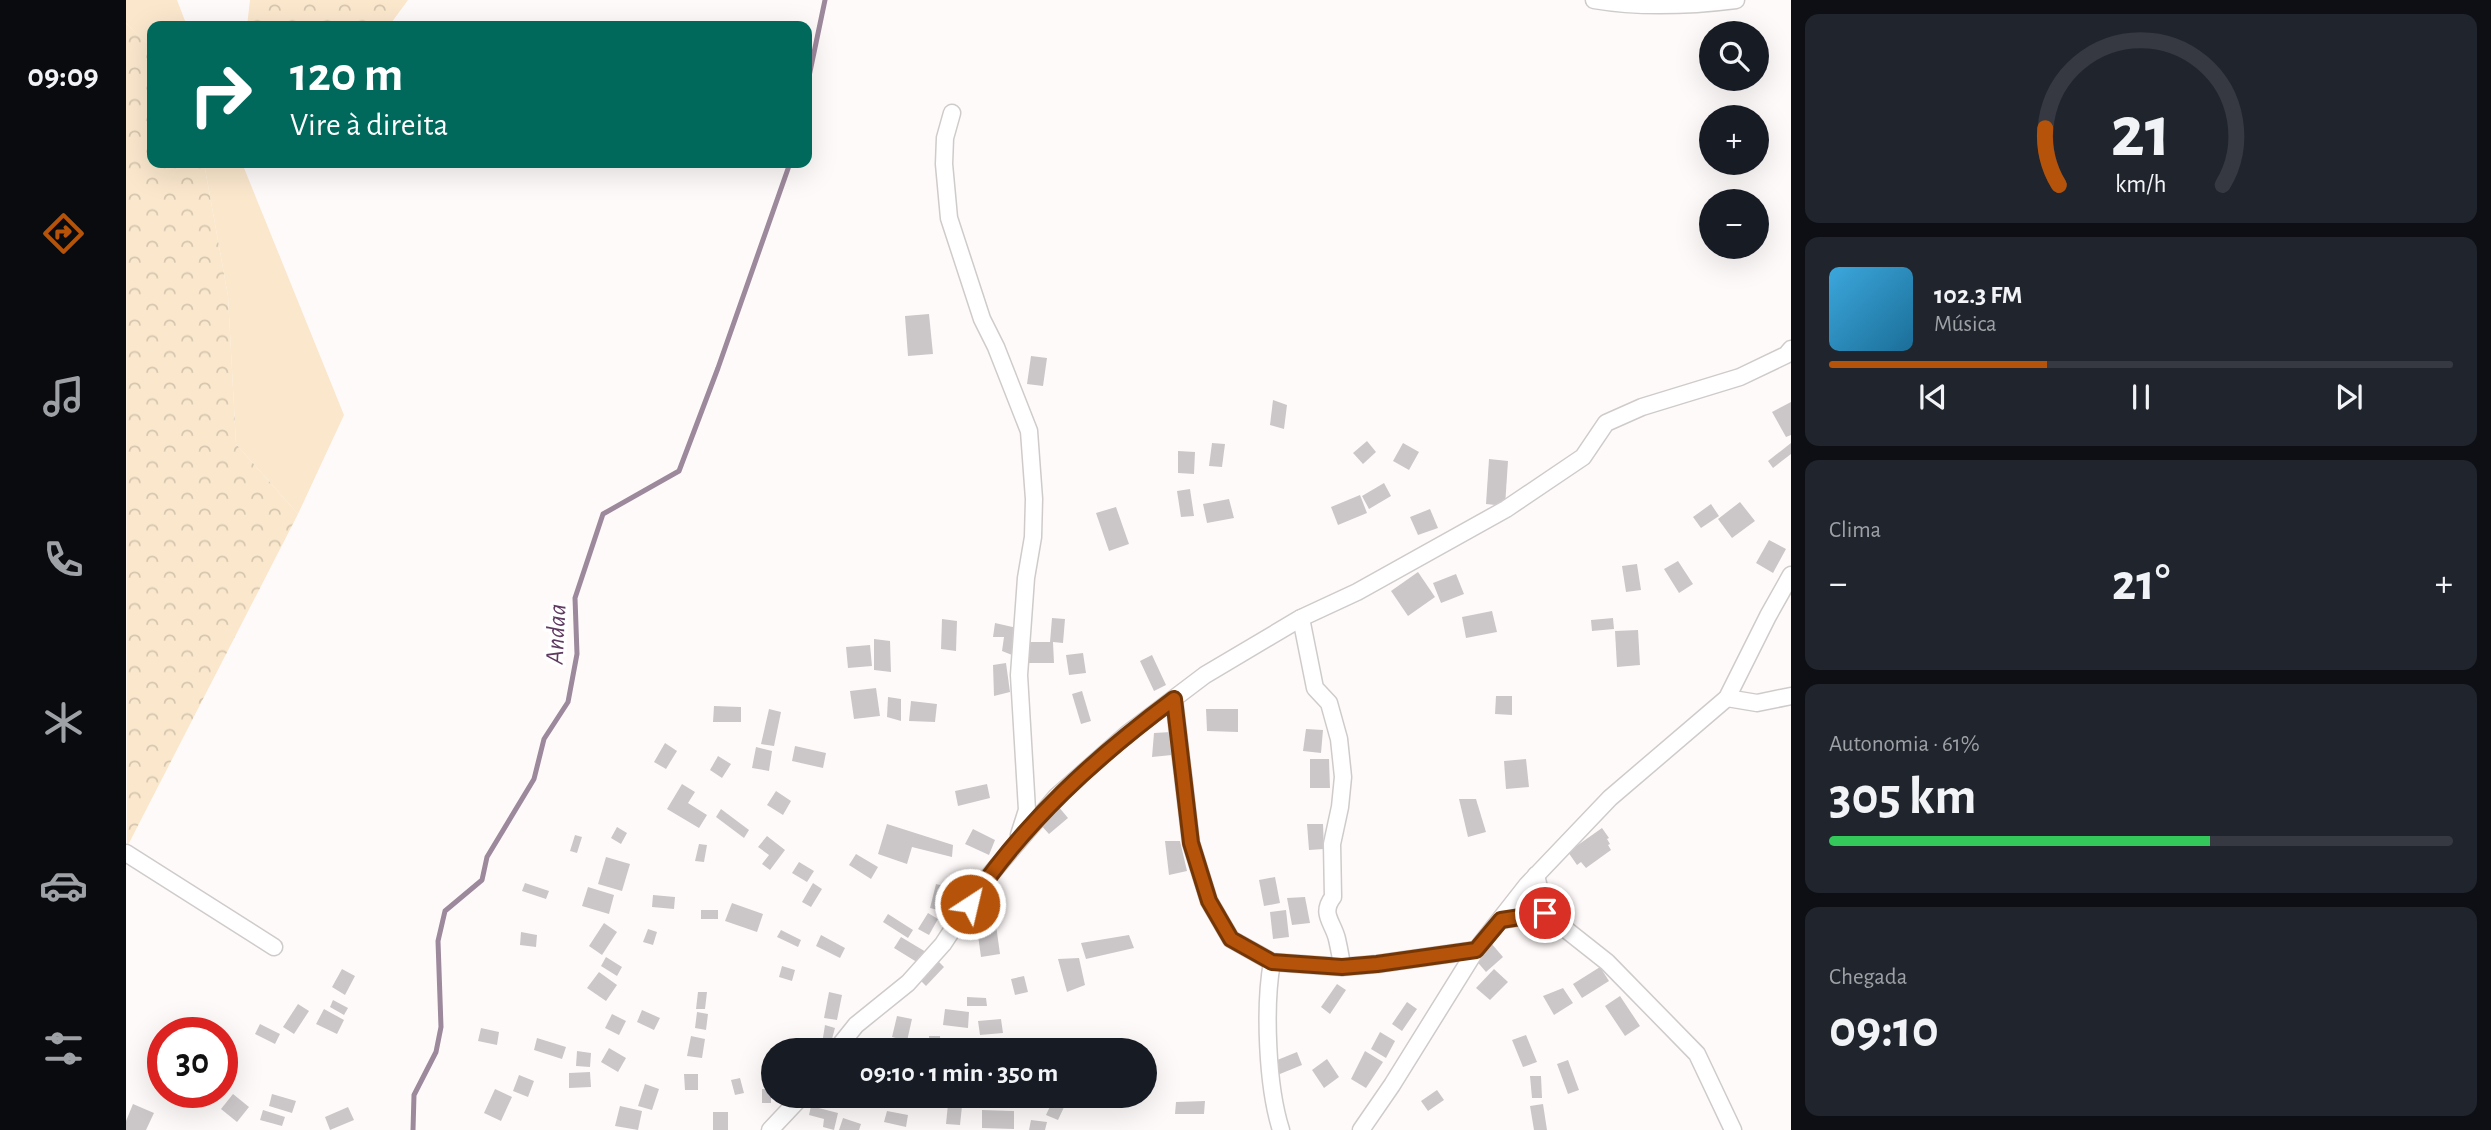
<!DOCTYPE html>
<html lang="pt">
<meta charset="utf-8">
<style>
:root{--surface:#171b24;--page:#20242c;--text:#f1f3f6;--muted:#9ea1a6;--line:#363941;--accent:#b45309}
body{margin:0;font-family:"Alegreya Sans",sans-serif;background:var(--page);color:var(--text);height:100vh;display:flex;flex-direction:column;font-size:26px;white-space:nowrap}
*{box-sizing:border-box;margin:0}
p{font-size:23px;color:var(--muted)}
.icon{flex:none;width:38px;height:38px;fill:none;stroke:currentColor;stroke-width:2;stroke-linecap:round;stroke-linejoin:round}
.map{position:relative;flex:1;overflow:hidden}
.details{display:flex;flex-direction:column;gap:14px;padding:14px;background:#0d0f14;width:700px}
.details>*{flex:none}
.top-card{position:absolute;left:21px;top:21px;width:665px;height:147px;border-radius:14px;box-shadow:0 7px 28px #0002;background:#00695c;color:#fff;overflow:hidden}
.fabs{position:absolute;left:1573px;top:21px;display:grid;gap:14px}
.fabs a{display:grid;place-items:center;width:70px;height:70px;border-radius:50%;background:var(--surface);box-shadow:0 7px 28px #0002;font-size:35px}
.speed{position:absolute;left:21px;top:1017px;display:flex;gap:14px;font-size:35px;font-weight:700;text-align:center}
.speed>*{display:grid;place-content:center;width:91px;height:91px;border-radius:50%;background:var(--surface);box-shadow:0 7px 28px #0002;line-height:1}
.speed .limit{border:10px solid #d22;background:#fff;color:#111}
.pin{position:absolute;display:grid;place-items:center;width:60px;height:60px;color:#fff;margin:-30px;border:4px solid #fff;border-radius:50%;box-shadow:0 2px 7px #0007}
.me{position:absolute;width:77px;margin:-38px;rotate:35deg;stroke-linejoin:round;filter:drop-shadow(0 0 5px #0008)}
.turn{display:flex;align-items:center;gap:24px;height:147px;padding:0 28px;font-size:32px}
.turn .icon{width:91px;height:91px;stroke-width:2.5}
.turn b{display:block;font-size:49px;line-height:60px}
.big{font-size:52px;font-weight:600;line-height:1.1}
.details .card{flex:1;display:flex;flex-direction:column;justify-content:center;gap:10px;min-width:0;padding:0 24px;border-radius:14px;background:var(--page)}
.details .dial{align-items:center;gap:0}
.dial svg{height:182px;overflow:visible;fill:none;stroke:var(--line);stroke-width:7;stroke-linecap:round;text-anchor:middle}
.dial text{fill:var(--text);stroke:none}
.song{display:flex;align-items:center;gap:21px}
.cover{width:84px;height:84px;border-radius:10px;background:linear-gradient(135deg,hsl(200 70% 55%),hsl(200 70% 35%))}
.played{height:7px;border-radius:4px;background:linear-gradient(90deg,var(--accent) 35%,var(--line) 35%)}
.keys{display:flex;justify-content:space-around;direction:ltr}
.heat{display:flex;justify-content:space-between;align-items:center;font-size:38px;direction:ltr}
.charge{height:10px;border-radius:5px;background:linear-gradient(90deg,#34c759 61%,var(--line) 0)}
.trip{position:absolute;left:635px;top:1038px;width:396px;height:70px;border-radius:35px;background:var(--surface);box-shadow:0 7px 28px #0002;font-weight:600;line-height:70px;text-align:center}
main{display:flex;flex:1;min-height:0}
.dock{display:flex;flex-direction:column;width:126px;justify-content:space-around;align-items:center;background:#090b0e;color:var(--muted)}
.dock .icon{width:49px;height:49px}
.dock .on{color:var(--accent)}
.dock b{font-size:32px;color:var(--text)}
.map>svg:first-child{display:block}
</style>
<main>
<nav class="dock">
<b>09:09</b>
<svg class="icon on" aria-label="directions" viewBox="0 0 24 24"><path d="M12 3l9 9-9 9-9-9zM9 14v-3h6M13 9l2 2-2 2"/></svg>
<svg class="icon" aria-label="music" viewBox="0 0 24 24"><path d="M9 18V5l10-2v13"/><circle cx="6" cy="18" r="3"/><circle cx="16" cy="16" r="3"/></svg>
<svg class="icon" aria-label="phone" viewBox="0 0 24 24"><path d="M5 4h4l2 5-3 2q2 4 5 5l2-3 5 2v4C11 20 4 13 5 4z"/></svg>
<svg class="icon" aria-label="climate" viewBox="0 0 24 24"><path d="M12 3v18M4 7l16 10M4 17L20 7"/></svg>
<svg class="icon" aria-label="car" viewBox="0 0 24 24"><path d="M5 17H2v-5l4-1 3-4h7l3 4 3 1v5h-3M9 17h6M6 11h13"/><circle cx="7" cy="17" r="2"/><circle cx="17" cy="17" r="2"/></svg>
<svg class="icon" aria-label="filters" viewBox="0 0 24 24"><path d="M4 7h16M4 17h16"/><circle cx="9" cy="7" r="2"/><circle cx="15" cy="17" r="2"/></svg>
</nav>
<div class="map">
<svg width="1665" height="1130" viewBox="0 0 1665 1130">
<defs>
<pattern id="forest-crowns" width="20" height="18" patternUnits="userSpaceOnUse" patternTransform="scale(1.75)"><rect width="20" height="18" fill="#fae7cc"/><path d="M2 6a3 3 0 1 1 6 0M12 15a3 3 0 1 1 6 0" fill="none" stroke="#d6c6af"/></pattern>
</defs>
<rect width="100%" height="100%" fill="#fffafa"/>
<g fill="#fae7cc">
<polygon points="0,0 51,0 61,26 26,26 26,48 0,23"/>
<polygon points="78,163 116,163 218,415 172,514 110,444 102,296"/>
</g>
<g fill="url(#forest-crowns)">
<polygon points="124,0 282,0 263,26 121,26"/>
<polygon points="0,23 26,48 26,163 78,163 102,296 110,444 172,514 1,847"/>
</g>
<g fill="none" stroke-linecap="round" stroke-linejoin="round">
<g stroke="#9c899c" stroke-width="5">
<polyline points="681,86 699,0"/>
<polyline points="287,1130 288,1095 310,1052 315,1027 312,941 319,911 356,880 361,857 408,779 418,739 442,702 451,654 449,598 477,514 553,471 592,368 664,163"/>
</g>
</g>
<g fill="#cbc7c9">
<polygon points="803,314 807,354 782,356 779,316"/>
<polygon points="905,356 921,358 917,386 901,384"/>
<polygon points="1147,400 1161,405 1158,429 1144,425"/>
<polygon points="1665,402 1665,435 1660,437 1646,412"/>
<polygon points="1241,441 1250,452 1237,464 1227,453"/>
<polygon points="1086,443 1099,444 1096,467 1083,466"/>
<polygon points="1277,443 1293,452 1283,470 1267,461"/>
<polygon points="1665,443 1665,454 1647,468 1642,461"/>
<polygon points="1052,451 1069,452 1068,474 1052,473"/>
<polygon points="1363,459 1382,461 1379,506 1360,504"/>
<polygon points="1258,483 1265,496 1243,509 1236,496"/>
<polygon points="1064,489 1068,516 1055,517 1051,491"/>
<polygon points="1234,495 1241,513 1212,525 1205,507"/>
<polygon points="1103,499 1108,518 1081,523 1077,504"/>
<polygon points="1614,502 1629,521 1606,538 1592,519"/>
<polygon points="1585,504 1593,516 1575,528 1567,517"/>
<polygon points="990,507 1003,544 983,551 970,513"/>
<polygon points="1304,509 1312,528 1292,535 1284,517"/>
<polygon points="1643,540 1660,549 1647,573 1630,563"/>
<polygon points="1552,561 1567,584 1553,593 1538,569"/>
<polygon points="1511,564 1515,590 1500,592 1496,566"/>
<polygon points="1292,572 1309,597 1282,616 1265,591"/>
<polygon points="1330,574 1338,594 1315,603 1307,583"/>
<polygon points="1366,611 1371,632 1340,638 1336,617"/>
<polygon points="926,618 939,619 937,643 927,642 928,663 903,663 902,642 924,642"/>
<polygon points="1487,618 1488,629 1466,631 1465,620"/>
<polygon points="816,619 831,621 830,651 815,649"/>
<polygon points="869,623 891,628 891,657 876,651 878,637 867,637"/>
<polygon points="1512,630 1514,665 1491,667 1489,631"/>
<polygon points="748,639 764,641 765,672 748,670"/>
<polygon points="744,645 746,666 722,668 720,647"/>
<polygon points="957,653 960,673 943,675 940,655"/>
<polygon points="1026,655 1040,685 1028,691 1014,661"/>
<polygon points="880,663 884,692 868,696 867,665"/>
<polygon points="750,688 754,716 728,719 724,691"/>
<polygon points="956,691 965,721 955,724 946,694"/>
<polygon points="1370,696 1386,696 1386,715 1369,714"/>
<polygon points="762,697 775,699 775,721 761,717"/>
<polygon points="785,701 811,704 809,722 783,721"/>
<polygon points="588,706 615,707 615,722 587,722"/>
<polygon points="643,709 655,712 648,746 635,744"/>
<polygon points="1080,709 1112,709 1112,732 1081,731"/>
<polygon points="1180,729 1197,730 1195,753 1177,751"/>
<polygon points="1045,732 1046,755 1026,757 1028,733"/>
<polygon points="539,743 551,751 540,769 528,762"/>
<polygon points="669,746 700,753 697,768 666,761"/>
<polygon points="630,747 646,751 643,771 626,768"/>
<polygon points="592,756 605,764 596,778 584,770"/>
<polygon points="1184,759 1203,759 1204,788 1184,788"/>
<polygon points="1400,759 1403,787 1380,789 1378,761"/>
<polygon points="556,784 569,792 562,803 581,815 573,828 541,809"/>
<polygon points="861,784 864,798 832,806 829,791"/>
<polygon points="650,791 665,801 657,815 641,805"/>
<polygon points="1333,799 1350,799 1360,832 1342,837"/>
<polygon points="932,806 942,818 923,834 913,823"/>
<polygon points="595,809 623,830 618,838 590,817"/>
<polygon points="761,824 827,845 826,857 786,847 781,864 752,854"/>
<polygon points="1181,824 1197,824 1198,849 1183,850"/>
<polygon points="491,827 501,833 495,844 485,838"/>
<polygon points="1476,828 1483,838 1481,839 1484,844 1482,845 1485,850 1460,868 1455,862 1451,865 1442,852"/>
<polygon points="847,829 869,840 863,855 839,844"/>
<polygon points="449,835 456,837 451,853 444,851"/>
<polygon points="641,836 659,850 644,870 636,864 643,855 632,847"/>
<polygon points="1039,841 1054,841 1061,871 1043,875"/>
<polygon points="573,844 581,845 578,862 569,861"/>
<polygon points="730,854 752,867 745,879 723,865"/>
<polygon points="480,857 504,864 496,891 472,884"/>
<polygon points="673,862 688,871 681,882 666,873"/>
<polygon points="1149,877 1154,903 1138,906 1133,880"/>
<polygon points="399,883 423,891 420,899 396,891"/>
<polygon points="687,883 696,889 685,907 676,902"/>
<polygon points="810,884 826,888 820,912 804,908"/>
<polygon points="462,887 488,895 483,914 456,906"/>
<polygon points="527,895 549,897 548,909 526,907"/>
<polygon points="1179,897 1184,923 1166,925 1161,898"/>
<polygon points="606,903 637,914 631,932 599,921"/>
<rect x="575" y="910" width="17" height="9"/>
<polygon points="1160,910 1163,937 1147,939 1144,912"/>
<polygon points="802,913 812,919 803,935 792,929"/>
<polygon points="762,914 787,930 782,938 757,922"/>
<polygon points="478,923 491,932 476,955 463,946"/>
<polygon points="870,925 874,954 855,957 851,928"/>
<polygon points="522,929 531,932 527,945 517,942"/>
<polygon points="655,930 675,940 672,947 651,937"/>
<polygon points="395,932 411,935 410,947 394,945"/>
<polygon points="695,935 719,948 714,958 690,946"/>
<polygon points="1003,935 1008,948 960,959 955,943"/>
<polygon points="775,937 800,952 794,964 768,948"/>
<polygon points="1365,943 1377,957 1360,972 1348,958"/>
<polygon points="480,957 496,967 491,976 475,966"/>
<polygon points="953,958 959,985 941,992 932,959"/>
<polygon points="811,960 818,967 800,986 793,979"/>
<polygon points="656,966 669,970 666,981 653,977"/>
<polygon points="1474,967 1483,981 1456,998 1447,984"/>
<polygon points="216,969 229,976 219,995 206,987"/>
<polygon points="1368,969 1382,982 1364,1000 1350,988"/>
<polygon points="473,972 491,985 480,1001 461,988"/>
<polygon points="898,976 902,992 889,995 885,979"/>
<polygon points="1211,984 1220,990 1204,1014 1195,1007"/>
<polygon points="1437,988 1447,1003 1428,1015 1417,996"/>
<polygon points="572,992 581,992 579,1009 570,1009"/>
<polygon points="703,992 716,995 711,1020 698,1018"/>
<polygon points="1494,996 1514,1026 1499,1036 1479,1006"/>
<polygon points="841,997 860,998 861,1006 841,1006"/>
<polygon points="207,1000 222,1008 218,1015 204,1007"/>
<polygon points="1281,1002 1291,1009 1276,1031 1266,1024"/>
<polygon points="172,1004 183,1011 168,1034 157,1027"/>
<polygon points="198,1009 218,1020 211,1034 190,1024"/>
<polygon points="819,1009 843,1012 842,1028 817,1025"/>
<polygon points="516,1010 534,1018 528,1030 511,1022"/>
<polygon points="571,1012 582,1014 580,1030 569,1028"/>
<polygon points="486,1014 500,1021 493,1035 479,1028"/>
<polygon points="771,1016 786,1019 781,1041 766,1037"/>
<polygon points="875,1019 877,1033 854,1035 852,1021"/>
<polygon points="134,1024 154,1034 149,1044 129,1034"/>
<polygon points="699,1025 709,1028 703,1050 695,1050"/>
<polygon points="355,1028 373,1032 371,1045 352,1041"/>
<polygon points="1254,1032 1269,1041 1260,1058 1245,1049"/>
<polygon points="1400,1035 1411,1062 1397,1067 1386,1040"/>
<polygon points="565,1036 579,1039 576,1058 561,1056"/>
<polygon points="803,1036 814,1036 815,1050 804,1050"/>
<polygon points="411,1038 440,1047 436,1059 408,1050"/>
<polygon points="483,1048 500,1058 492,1072 475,1062"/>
<polygon points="451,1051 465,1053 464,1067 450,1066"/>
<polygon points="1239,1051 1257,1062 1240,1088 1225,1079"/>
<polygon points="1171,1052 1176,1065 1149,1076 1144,1063"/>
<polygon points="1201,1059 1213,1077 1198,1088 1186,1070"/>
<polygon points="1442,1060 1453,1090 1442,1094 1431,1064"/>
<polygon points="464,1072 465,1087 443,1088 443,1073"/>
<polygon points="558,1074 572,1074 572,1090 559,1090"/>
<polygon points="393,1075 408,1081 402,1097 387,1091"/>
<polygon points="1404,1076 1415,1076 1416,1098 1406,1098"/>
<polygon points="614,1078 618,1093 609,1095 605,1080"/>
<polygon points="519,1084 533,1089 526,1110 512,1106"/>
<polygon points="369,1089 386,1097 375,1121 358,1113"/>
<rect x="636" y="1089" width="9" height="14"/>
<polygon points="1311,1090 1318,1100 1302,1111 1295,1101"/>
<polygon points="48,1092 71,1092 76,1094 72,1103"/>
<polygon points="107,1094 123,1107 111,1122 95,1109"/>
<polygon points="146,1094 170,1101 166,1113 143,1106"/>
<polygon points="719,1096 738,1096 739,1101 721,1105"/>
<polygon points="905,1096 917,1096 913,1108 902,1105"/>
<polygon points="927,1100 939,1105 932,1120 920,1115"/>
<polygon points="1079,1101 1078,1114 1049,1114 1050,1102"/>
<polygon points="7,1104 28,1113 20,1130 0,1130 0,1121"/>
<polygon points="822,1104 836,1106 834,1125 820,1124"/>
<polygon points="1417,1104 1421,1130 1408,1130 1404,1106"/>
<polygon points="494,1106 516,1111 512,1130 489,1126"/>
<polygon points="685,1106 712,1113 708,1130 697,1127 698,1119 683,1115"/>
<polygon points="222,1107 228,1120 204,1130 199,1117"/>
<polygon points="137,1110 159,1117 156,1126 134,1120"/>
<polygon points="856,1110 888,1111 888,1129 856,1128"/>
<polygon points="761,1111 782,1115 780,1127 758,1122"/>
<rect x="587" y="1112" width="15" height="18"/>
<polygon points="717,1118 735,1124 733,1130 713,1130"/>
<polygon points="905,1120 921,1122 919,1130 903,1130"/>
</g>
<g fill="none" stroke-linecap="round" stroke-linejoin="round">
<defs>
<g id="street">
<path d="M1468 0C1515 8 1562 6 1610 0"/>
<polyline points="826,113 819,138 818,164 823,218 856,319 870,347 903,431 908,499 907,537 900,578 893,675 901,810 893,835"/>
<path d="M1175 618 1189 688 1203 703 1213 739 1217 777 1214 807 1206 844 1207 897C1194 914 1207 922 1211 939 1213 948 1215 957 1216 967"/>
<polyline points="1601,698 1631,703 1665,696"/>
<polyline points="1048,699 1065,843 1083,901 1105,939 1146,962 1216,967 1251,964 1350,950"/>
<polyline points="0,853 148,947"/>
<polyline points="1410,875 1419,913 1481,962 1571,1054 1607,1130"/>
<polyline points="1375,920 1419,913"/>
<path d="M1146 962C1138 1007 1141 1086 1155 1130"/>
<polyline points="710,1050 730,1025 782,983 817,944 857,883 931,796 1001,734 1079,675 1175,618 1231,592 1380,509 1457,457 1480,423 1516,407 1614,377 1660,355 1665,349"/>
<polyline points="644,1130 676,1096"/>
<polyline points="1235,1130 1266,1085 1350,950 1401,885 1484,798 1601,698 1642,616 1665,575"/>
</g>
</defs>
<use href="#street" stroke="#d0cbcb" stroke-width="19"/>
<use href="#street" stroke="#fff" stroke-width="16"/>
</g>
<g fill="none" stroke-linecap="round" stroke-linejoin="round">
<defs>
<path id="route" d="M844 904C898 822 970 757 1048 699L1065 843 1083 901 1105 939 1146 962 1216 967 1251 964 1350 950 1375 920 1419 913"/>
</defs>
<use href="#route" stroke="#753606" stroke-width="18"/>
<use href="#route" stroke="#b45309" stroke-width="12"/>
</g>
<g text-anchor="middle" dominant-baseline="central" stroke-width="7" stroke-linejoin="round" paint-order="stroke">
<g font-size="26" font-style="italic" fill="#5e3960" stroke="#fff">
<text transform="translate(430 634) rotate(-87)">Andaa</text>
</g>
</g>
</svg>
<div class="fabs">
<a><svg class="icon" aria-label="search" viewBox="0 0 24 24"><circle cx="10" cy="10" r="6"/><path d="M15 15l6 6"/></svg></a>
<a>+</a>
<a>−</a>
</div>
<div class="speed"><div class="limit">30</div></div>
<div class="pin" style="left:1419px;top:913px;background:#d93025"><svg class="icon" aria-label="arrive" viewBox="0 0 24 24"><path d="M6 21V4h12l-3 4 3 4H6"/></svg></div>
<svg class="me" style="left:844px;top:904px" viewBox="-20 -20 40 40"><circle r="17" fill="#b45309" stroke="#fff" stroke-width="3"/><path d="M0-11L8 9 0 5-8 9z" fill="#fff"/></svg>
<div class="trip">09:10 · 1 min · 350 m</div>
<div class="top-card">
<div class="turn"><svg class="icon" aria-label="right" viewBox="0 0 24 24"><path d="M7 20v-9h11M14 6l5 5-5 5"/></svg><div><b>120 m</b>Vire à direita</div></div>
</div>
</div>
<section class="details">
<div class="card dial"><svg viewBox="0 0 100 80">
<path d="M14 69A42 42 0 1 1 86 69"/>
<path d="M14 69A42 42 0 0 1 8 44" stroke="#b45309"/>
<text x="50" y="56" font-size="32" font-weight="700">21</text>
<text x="50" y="72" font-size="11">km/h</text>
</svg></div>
<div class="card">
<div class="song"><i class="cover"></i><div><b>102.3 FM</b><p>Música</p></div></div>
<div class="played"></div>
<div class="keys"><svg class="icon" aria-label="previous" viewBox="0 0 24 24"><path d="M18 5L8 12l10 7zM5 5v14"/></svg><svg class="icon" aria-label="pause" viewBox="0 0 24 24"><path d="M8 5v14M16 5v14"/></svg><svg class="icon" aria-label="next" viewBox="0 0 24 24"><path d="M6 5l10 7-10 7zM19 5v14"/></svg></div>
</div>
<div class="card"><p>Clima</p>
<div class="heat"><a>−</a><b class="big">21°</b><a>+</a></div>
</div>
<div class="card"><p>Autonomia · 61%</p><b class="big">305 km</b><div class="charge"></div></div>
<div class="card"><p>Chegada</p><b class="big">09:10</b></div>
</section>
</main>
